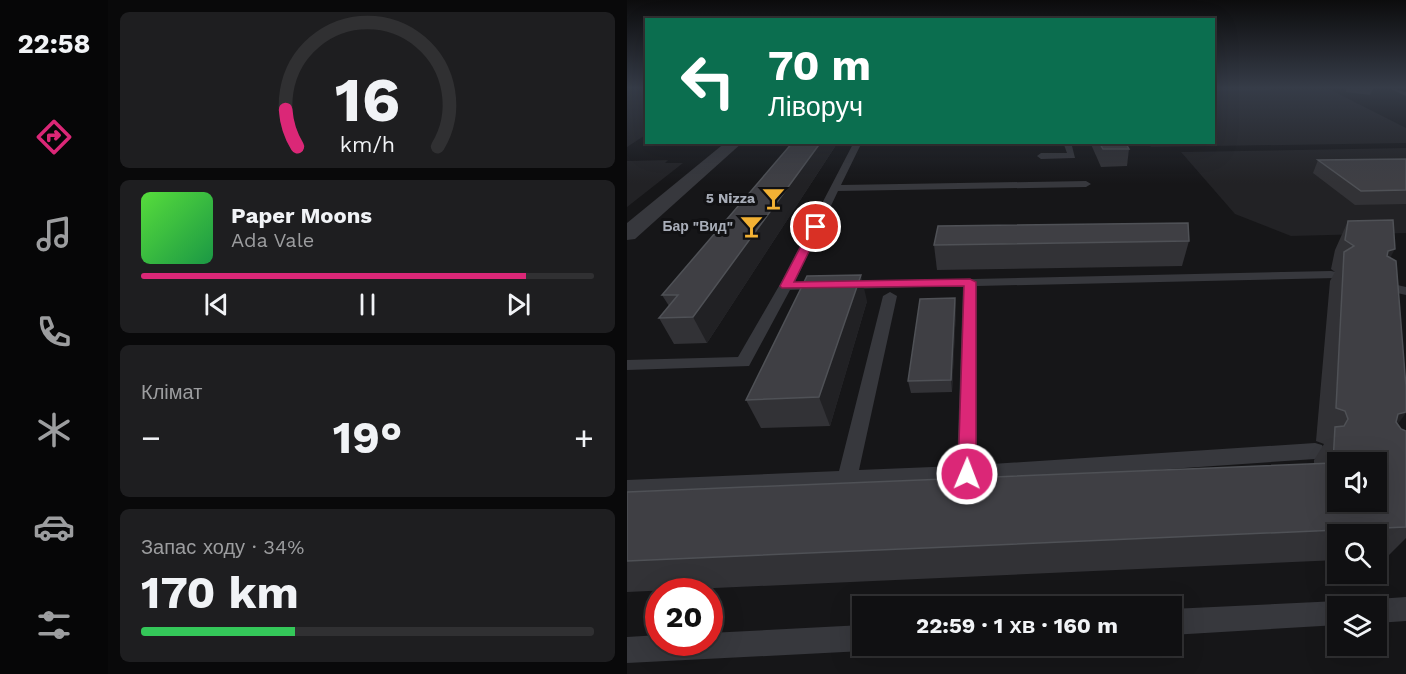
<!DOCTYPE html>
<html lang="uk">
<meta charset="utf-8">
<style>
:root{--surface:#101012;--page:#1e1e20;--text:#f1f3f6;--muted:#9c9d9f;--line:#303032;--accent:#db2777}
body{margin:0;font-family:"Work Sans",sans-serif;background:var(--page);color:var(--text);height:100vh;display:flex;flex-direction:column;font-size:22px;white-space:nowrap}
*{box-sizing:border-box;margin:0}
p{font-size:20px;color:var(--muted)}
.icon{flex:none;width:33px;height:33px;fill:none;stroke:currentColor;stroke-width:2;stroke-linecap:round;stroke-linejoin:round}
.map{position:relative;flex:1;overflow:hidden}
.sheet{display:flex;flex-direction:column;gap:12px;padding:12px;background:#09090a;width:519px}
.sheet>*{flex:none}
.top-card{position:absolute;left:18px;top:18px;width:570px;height:126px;border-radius:0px;box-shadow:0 6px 24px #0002,0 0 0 2px var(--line);background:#0b6e4f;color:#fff;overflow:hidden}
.buttons{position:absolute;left:700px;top:452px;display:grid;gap:12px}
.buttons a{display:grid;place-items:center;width:60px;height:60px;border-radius:0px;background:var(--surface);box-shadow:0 6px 24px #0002,0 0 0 2px var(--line);font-size:30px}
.speed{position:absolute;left:18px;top:578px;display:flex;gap:12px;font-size:30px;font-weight:700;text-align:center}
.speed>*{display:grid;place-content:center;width:78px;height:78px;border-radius:50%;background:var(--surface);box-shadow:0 6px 24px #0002,0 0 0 2px var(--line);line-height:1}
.speed .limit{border:9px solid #d22;background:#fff;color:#111}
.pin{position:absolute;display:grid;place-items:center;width:51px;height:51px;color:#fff;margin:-26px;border:3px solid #fff;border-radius:50%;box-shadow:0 2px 6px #0007}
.me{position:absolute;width:66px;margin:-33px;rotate:1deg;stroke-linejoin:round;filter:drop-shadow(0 0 4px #0008)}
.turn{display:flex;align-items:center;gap:21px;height:126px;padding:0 24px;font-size:27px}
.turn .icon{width:78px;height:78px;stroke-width:2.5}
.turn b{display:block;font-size:42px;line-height:51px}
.big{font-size:45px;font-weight:700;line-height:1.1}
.sheet .widget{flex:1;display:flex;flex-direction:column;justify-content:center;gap:9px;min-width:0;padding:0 21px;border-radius:9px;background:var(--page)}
.sheet .dial{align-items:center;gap:0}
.dial svg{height:156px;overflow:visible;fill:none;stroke:var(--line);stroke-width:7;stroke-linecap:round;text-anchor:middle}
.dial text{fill:var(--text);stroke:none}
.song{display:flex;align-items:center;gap:18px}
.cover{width:72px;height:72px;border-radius:9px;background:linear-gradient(135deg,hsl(110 70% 55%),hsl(140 70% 35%))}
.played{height:6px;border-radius:3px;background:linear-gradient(90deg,var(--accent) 85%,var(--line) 85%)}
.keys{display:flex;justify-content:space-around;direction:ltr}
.heat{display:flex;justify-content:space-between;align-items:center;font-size:33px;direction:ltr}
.charge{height:9px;border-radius:4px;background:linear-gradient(90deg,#34c759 34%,var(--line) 0)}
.trip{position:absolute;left:225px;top:596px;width:330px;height:60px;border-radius:0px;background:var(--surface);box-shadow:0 6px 24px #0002,0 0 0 2px var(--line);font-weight:700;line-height:60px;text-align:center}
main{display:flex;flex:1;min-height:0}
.tab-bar{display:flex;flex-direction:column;width:108px;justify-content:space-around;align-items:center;background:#060607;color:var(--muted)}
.tab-bar .icon{width:42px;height:42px}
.tab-bar .active{color:var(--accent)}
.tab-bar b{font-size:27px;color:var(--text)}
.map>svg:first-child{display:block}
</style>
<main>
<nav class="tab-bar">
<b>22:58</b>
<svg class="icon active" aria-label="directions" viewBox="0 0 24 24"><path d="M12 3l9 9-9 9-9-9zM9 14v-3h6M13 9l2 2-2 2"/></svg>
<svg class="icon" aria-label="music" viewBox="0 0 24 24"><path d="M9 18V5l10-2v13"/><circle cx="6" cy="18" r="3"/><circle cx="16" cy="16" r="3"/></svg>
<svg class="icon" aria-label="phone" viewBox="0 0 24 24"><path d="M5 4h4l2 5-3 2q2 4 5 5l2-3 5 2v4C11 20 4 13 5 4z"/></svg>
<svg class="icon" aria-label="climate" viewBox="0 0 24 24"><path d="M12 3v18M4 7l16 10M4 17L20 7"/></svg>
<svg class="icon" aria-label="car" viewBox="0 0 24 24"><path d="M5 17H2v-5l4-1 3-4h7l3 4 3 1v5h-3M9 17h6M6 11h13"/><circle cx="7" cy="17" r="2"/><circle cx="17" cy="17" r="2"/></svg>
<svg class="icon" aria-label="filters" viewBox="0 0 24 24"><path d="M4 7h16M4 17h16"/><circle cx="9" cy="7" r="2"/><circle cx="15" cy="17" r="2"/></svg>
</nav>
<section class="sheet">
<div class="widget dial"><svg viewBox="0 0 100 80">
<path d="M14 69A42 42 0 1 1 86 69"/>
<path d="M14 69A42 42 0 0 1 8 50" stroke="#db2777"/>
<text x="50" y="56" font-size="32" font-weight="700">16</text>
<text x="50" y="72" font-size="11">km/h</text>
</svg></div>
<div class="widget">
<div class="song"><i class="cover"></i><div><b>Paper Moons</b><p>Ada Vale</p></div></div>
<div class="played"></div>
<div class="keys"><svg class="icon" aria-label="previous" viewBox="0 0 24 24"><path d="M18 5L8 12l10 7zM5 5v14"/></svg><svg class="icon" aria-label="pause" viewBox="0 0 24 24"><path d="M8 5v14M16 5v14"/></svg><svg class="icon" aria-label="next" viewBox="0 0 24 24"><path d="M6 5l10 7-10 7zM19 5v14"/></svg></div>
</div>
<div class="widget"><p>Клімат</p>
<div class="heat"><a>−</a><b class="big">19°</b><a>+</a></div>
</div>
<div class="widget"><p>Запас ходу · 34%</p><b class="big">170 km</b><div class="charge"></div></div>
</section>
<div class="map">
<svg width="779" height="674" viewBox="0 0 779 674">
<rect width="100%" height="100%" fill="#161618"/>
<g fill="#222225">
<polygon points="0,88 19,88 20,134 0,147"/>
<polygon points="587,88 700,88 779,128 779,143 524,147 521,143 586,142"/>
<polygon points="779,148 779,233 664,236 608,214 554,152"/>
<polygon points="41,160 38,163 56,163 0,207 0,161"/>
</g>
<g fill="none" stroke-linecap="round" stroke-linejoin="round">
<g fill="#37383d" fill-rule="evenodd">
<polygon points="763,88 779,92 779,96 764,89"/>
<polygon points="227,142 235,142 214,185 459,181 464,184 459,187 211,191 168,282 194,281 201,285 194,289 163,290 122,366 0,370 0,360 111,357 152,286"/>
<polygon points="436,142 444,142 448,158 414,159 410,156 414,153 440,153"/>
<polygon points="704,271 709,272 710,275 709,278 350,286 350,465 688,443 695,445 698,451 695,457 688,459 340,483 0,498 0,480 212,471 256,296 263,292 270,296 232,470 330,466 336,286 218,289 211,285 213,282"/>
<polygon points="753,281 779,287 779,295 748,288 746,285 748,282"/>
<polygon points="779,597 779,621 750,623 750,606 740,606 741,602 750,599"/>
<polygon points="711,601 721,606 711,606 711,625 544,635 544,609"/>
<polygon points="236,625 236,645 246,645 236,651 0,663 0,637 32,635 32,642 82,642 82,633"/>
</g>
<polygon fill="#37383d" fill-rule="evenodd" points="99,142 116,142 8,239 0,240 0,223"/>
</g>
<g fill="#323236">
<polygon points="586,88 643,88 643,90 586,91"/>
<polygon points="719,88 746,88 743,95 719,92"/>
<polygon points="166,142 211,142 80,343 47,344 32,318 42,306 35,295"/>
<polygon points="463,142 498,142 502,149 500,166 474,167"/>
<polygon points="779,159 779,204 728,205 686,173 691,160"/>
<polygon points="721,221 763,258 770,425 774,429 779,431 779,538 759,558 750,558 750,534 711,534 711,560 0,592 0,492 687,464 687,460 697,444 689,441 703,281 708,272 704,269 708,250"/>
<polygon points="562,241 555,266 310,270 307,245"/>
<polygon points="328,298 329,309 325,392 284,393 281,381"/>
<polygon points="240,301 203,426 134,428 119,400"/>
</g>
<g fill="#212124">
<polygon points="194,142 211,142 80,343 66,317"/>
<polygon points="768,249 752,279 761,251"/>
<polygon points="234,275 240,301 203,426 192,397"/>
<polygon points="328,298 329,309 325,392 324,380"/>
<polygon points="779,412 779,413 756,444 771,414"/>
</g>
<g fill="#3f3f44" stroke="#4f5156" stroke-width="1.5" fill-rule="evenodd">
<polygon points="166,142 194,142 66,317 32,318 51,295 35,295"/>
<polygon points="472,142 498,142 502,149 476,149"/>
<polygon points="779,159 779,190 734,191 691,160"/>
<path d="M766 220 768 249 761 251 760 256 769 261 779 387V412L771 414 769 422 774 429 779 431V527L0 561V492L706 463 708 427 717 426 721 419 718 411 709 408 717 252 727 246 718 240 721 221ZM711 462H750V501H711Z"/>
<polygon points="561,223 562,241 307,245 311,226"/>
<polygon points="234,275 192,397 119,400 180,276"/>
<polygon points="328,298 324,380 281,381 293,299"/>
</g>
<linearGradient id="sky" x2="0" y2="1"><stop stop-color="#0c0c0d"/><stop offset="0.48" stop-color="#363c48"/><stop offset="1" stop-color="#363c48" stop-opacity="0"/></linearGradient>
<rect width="779" height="183" fill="url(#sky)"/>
<polygon fill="#db2777" stroke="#8e194d" stroke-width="1.5" points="185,225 194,227 167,282 343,279 349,282 349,474 346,479 340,482 333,479 331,474 337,286 155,288 153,286"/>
<defs>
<symbol id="bar-bare" viewBox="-9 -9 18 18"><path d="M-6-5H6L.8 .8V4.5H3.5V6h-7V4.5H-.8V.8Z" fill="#f2b134" stroke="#111113" stroke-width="2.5" paint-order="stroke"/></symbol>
</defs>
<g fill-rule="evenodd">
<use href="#bar-bare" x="130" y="182" width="33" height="33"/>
<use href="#bar-bare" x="108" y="210" width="33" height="33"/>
</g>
<g text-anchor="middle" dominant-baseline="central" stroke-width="6" stroke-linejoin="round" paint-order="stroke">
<g font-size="14" font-weight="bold" fill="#a8adb8" stroke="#111113" text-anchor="end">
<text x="128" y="198">5 Nizza</text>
<text x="106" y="226">Бар "Вид"</text>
</g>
</g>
</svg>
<div class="buttons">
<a><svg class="icon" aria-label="sound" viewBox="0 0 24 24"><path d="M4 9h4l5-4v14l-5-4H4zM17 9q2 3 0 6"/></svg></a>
<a><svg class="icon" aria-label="search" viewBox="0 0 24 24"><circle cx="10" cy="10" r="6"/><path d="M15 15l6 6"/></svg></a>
<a><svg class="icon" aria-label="layers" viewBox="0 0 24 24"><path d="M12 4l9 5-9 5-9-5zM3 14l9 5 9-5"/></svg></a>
</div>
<div class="speed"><div class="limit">20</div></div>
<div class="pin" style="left:189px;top:227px;background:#d93025"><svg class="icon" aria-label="arrive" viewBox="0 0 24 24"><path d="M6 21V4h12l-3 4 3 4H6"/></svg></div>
<svg class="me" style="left:340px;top:474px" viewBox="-20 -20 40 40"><circle r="17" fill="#db2777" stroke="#fff" stroke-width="3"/><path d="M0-11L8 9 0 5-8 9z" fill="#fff"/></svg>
<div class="trip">22:59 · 1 хв · 160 m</div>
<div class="top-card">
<div class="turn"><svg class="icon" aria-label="left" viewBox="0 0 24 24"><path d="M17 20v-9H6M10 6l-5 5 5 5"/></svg><div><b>70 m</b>Ліворуч</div></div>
</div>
</div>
</main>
